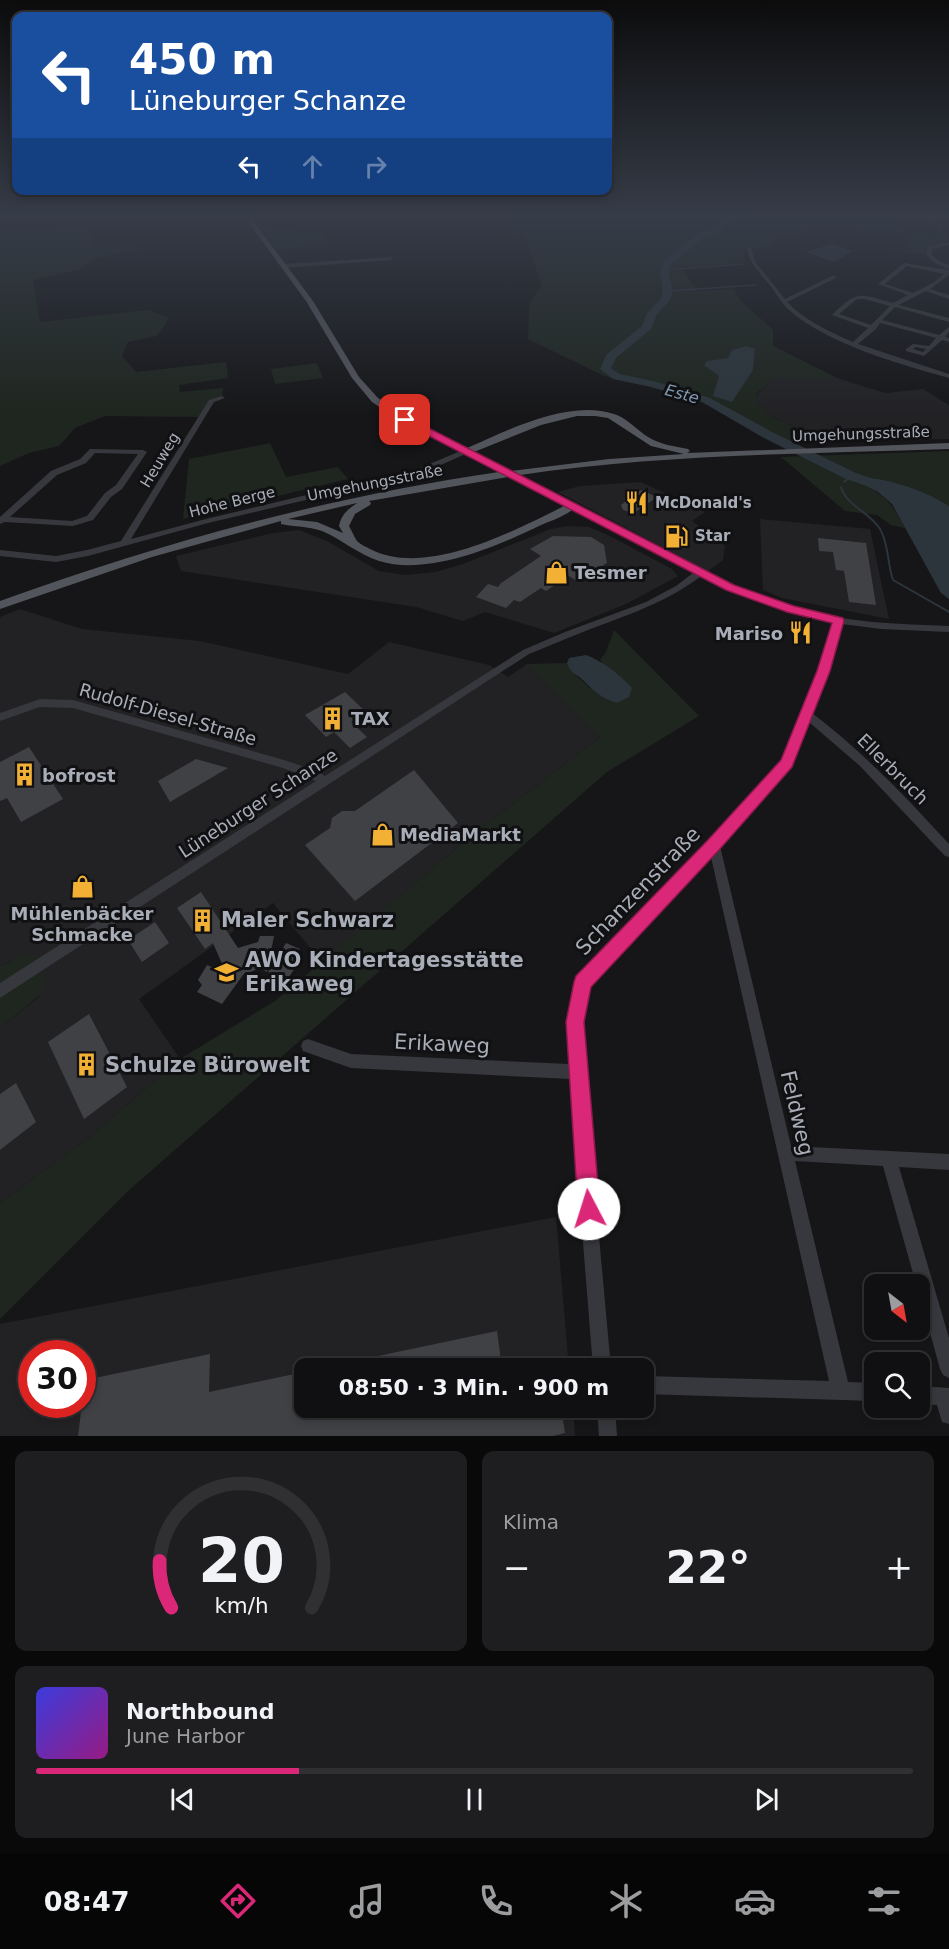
<!DOCTYPE html>
<html lang="de">
<meta charset="utf-8">
<style>
:root{--surface:#101012;--page:#1e1e20;--text:#f1f3f6;--muted:#9c9d9f;--line:#303032;--accent:#db2777}
body{margin:0;font-family:"DejaVu Sans",sans-serif;background:var(--page);color:var(--text);height:100vh;display:flex;flex-direction:column;font-size:22px;white-space:nowrap}
*{box-sizing:border-box;margin:0}
p{font-size:20px;color:var(--muted)}
.icon{flex:none;width:33px;height:33px;fill:none;stroke:currentColor;stroke-width:2;stroke-linecap:round;stroke-linejoin:round}
.map{position:relative;height:1436px;overflow:hidden}
.sheet{display:flex;flex-direction:column;gap:15px;padding:15px;background:#09090a;flex:1}
.sheet>*{flex:none}
.hud{position:absolute;left:12px;top:12px;width:600px;height:183px;border-radius:12px;box-shadow:0 3px 9px #0003,0 0 0 2px var(--line);background:#1a4fa0;color:#fff;overflow:hidden}
.needle{width:39px;rotate:149deg}
.tools{position:absolute;left:864px;top:1274px;display:grid;gap:12px}
.tools a{display:grid;place-items:center;width:66px;height:66px;border-radius:12px;background:var(--surface);box-shadow:0 3px 9px #0003,0 0 0 2px var(--line);font-size:30px}
.speed{position:absolute;left:18px;top:1340px;display:flex;gap:12px;font-size:30px;font-weight:700;text-align:center}
.speed>*{display:grid;place-content:center;width:78px;height:78px;border-radius:50%;background:var(--surface);box-shadow:0 3px 9px #0003,0 0 0 2px var(--line);line-height:1}
.speed .limit{border:9px solid #d22;background:#fff;color:#111}
.pin{position:absolute;display:grid;place-items:center;width:51px;height:51px;color:#fff;margin:-26px;border-radius:12px;box-shadow:0 3px 9px #0006}
.me{position:absolute;width:66px;margin:-33px;rotate:355deg;stroke-linejoin:round;filter:drop-shadow(0 0 4px #0008)}
.turn{display:flex;align-items:center;gap:21px;height:126px;padding:0 18px;font-size:27px}
.turn .icon{width:78px;height:78px;stroke-width:2.5}
.turn b{display:block;font-size:42px;line-height:51px}
.lanes{display:flex;align-items:center;height:57px;padding:0 18px;background:#0003;justify-content:center;gap:30px;direction:ltr}
.lanes .off{opacity:.35}
.big{font-size:45px;font-weight:700;line-height:1.1}
.sheet .tile{flex:1;display:flex;flex-direction:column;justify-content:center;gap:9px;min-width:0;padding:0 21px;border-radius:12px;background:var(--page)}
.sheet .dial{align-items:center;gap:0}
.dial svg{height:156px;overflow:visible;fill:none;stroke:var(--line);stroke-width:7;stroke-linecap:round;text-anchor:middle}
.dial text{fill:var(--text);stroke:none}
.song{display:flex;align-items:center;gap:18px}
.cover{width:72px;height:72px;border-radius:9px;background:linear-gradient(135deg,hsl(240 70% 55%),hsl(310 70% 35%))}
.played{height:6px;border-radius:3px;background:linear-gradient(90deg,var(--accent) 30%,var(--line) 30%)}
.keys{display:flex;justify-content:space-around;direction:ltr}
.heat{display:flex;justify-content:space-between;align-items:center;font-size:33px;direction:ltr}
.sheet .tiles{flex:1;display:grid;gap:15px;grid-template-columns:1fr 1fr}
.tile:last-child{grid-column:span 2}
.trip{position:absolute;left:294px;top:1358px;width:360px;height:60px;border-radius:12px;background:var(--surface);box-shadow:0 3px 9px #0003,0 0 0 2px var(--line);font-weight:700;line-height:60px;text-align:center}
.tabs{display:flex;height:96px;justify-content:space-around;align-items:center;background:#060607;color:var(--muted)}
.tabs .icon{width:42px;height:42px}
.tabs .active{color:var(--accent)}
.tabs b{font-size:27px;color:var(--text)}
.map>svg:first-child{display:block}
</style>
<div class="map">
<svg width="949" height="1436" viewBox="0 0 949 1436">
<rect width="100%" height="100%" fill="#161618"/>
<g fill="#222225" fill-rule="evenodd">
<polygon points="774,378 837,378 885,393 923,389 949,405 949,439 824,442 772,416 756,403 756,395"/>
<polygon points="641,482 705,512 692,521 725,546 723,560 708,571 558,492 580,486"/>
<polygon points="760,519 870,529 889,619 782,598 763,590"/>
<polygon points="567,526 589,527 612,537 672,569 678,576 626,604 554,633 485,612 463,621 416,607 181,571 176,556 273,533 299,530 327,541 379,571 405,575 435,572 463,564 551,529"/>
<polygon points="20,609 82,629 200,641 348,674 389,642 489,665 508,677 527,664 600,737 475,833 322,962 273,903 139,999 180,1059 91,1136 0,1203 0,1028 40,996 23,954 0,966 0,617"/>
<path d="M556 1217 569 1368H304V1407H573L575 1436H0V1324ZM32 1353H82V1404H32Z"/>
</g>
<g fill="#1e261f">
<polygon points="523,215 877,215 911,232 935,234 937,230 949,230 949,232 944,233 949,243 930,248 929,255 892,251 908,250 911,232 864,232 832,224 776,238 772,247 742,250 746,262 681,268 698,291 733,289 742,302 773,330 773,346 837,378 774,378 756,394 756,403 772,416 824,442 781,445 704,403 650,386 604,376 528,339 529,304 542,285 525,239 509,224"/>
<polygon points="87,226 94,247 129,245 138,249 97,258 79,270 33,280 40,322 148,310 169,318 157,336 128,342 122,356 136,372 226,362 228,378 179,385 180,392 223,388 222,398 211,402 199,417 105,416 75,428 59,446 29,453 0,466 0,228 44,229"/>
<polygon points="261,227 322,231 328,246 276,249"/>
<polygon points="317,363 323,378 275,384 271,369"/>
<polygon points="270,443 286,477 338,467 348,479 183,519 189,459"/>
<path d="M949 451V506C917 487 888 478 851 476L850 478C882 494 888 496 905 528L891 525 877 515 845 511 781 457Z"/>
<path d="M614 630 699 716 607 772 128 1191 0 1319V1203L91 1136 180 1059 275 1001 475 833 600 737 527 664 567 663C572 675 581 678 589 688L620 676 606 668 600 660 606 652Z"/>
<polygon points="23,954 36,955 46,981 40,995 0,1028 0,966"/>
</g>
<g fill="#2c353c">
<polygon points="832,244 853,251 834,262 806,252"/>
<polygon points="747,346 755,349 753,370 732,402 713,396 719,376 704,365 707,361 728,358 732,350"/>
<path d="M851 476C887 478 918 487 949 506V599L941 593 892 504 878 492 849 478Z"/>
<path d="M586 655C604 662 619 674 632 688L629 697 617 703C601 698 595 692 584 681 575 672 572 676 567 663L569 658Z"/>
</g>
<g fill="none" stroke-linecap="round" stroke-linejoin="round">
<g stroke="#2c353c" stroke-width="1.5">
<polyline points="664,270 744,264"/>
<polyline points="668,291 756,285"/>
</g>
<g stroke="#2c353c" stroke-width="2">
<polyline points="844,482 851,476"/>
<path d="M841 487C846 506 870 512 880 529 889 544 887 563 893 580L949 612"/>
</g>
<polygon fill="#2c353c" fill-rule="evenodd" points="713,215 723,215 731,222 716,234 704,237 672,264 668,270 673,291 670,300 657,314 651,329 616,358 611,368 620,374 657,382 710,398 772,432 856,473 879,481 881,484 879,487 874,488 846,479 764,438 702,402 651,387 613,379 600,369 607,354 642,326 647,313 661,299 663,291 660,270 665,260 698,233 710,230 722,222"/>
</g>
<g fill="#404145">
<polygon points="641,490 657,497 634,513 623,510 621,505"/>
<polygon points="553,536 591,537 604,545 607,563 577,581 569,576 546,591 541,588 520,602 514,600 506,608 476,597 488,584 498,587 501,583 541,556 530,549"/>
<polygon points="818,538 866,543 876,605 849,602 844,571 836,570 833,552 819,551"/>
<polygon points="345,692 367,713 351,722 367,737 350,748 334,732 326,737 305,715"/>
<polygon points="29,747 63,799 21,822 7,798 0,801 0,762"/>
<polygon points="196,759 228,768 170,802 158,781"/>
<polygon points="414,770 458,823 355,901 305,845 330,828 332,818 342,811 355,811"/>
<polygon points="201,892 238,948 258,942 260,936 274,936 267,972 260,968 243,975 222,1004 197,992 202,985 198,980 207,965 226,973 213,943 205,949 177,908"/>
<polygon points="155,922 169,943 142,962 128,940"/>
<polygon points="286,943 300,949 296,955 302,958 286,981 268,972"/>
<polygon points="89,1014 127,1087 84,1119 48,1042"/>
<polygon points="16,1083 36,1122 0,1150 0,1094"/>
<polygon points="497,1331 502,1368 340,1368 340,1364"/>
<polygon points="210,1354 209,1392 304,1372 304,1407 561,1407 565,1433 553,1436 78,1436 85,1380"/>
<polygon points="552,1356 554,1368 515,1368 515,1364"/>
</g>
<g fill="none" stroke-linecap="round" stroke-linejoin="round">
<g fill="#37383d" fill-rule="evenodd">
<polygon points="0,215 21,215 0,217"/>
<polygon points="912,215 900,217 898,216 898,215"/>
<polygon points="927,215 932,215 943,228 939,228"/>
<polygon points="949,242 949,245 932,249 932,255 939,261 949,265 949,269 935,263 926,255 928,247"/>
<path d="M749 247 751 248 756 263 785 299 832 276H836V278L787 302C804 320 830 332 853 342L868 328 832 315C858 289 860 294 893 303L908 295 878 284 904 263 949 270V275L930 289 949 295V299L926 291 899 305 949 318V322L895 307 882 320 939 335 949 327V332L945 337 949 338V342L942 340 924 356 906 351V349L913 344 929 346 936 338 880 323 876 329 858 344 949 374V378C899 364 827 344 788 309 780 301 775 291 768 283 759 271 749 264 747 248ZM907 266 944 274 933 283 913 293 885 284ZM857 299H864L890 306 871 325 839 314ZM916 347 926 349 923 352 913 349Z"/>
<polygon points="393,257 391,260 284,268 281,266 284,264"/>
<polygon points="222,396 225,398 214,402 131,539 206,519 420,468 463,450 470,452 425,472 208,523 88,556 56,562 0,556 0,550 56,556 87,550 121,541 209,400"/>
<path d="M90 449 143 450 147 452 122 489 111 497 93 520 73 526 5 522 0 524V517L51 471 80 459ZM95 453 138 454 116 485 105 493 87 516 72 521 10 517 57 475 86 463Z"/>
<path d="M569 504H575C649 544 722 587 803 610 851 623 900 624 949 626V632L881 629 842 624 829 671 812 713C863 752 906 797 949 844V857L945 856 860 766 809 722 791 766 720 846 791 1146 949 1154V1170L899 1167 949 1338V1378L943 1375 940 1369 920 1296V1284H916L883 1166 795 1161 848 1382 874 1383V1401L644 1394V1376L829 1381 711 857 589 985 582 1022 584 1072 611 1368H593L570 1079 351 1068 303 1051 301 1046 303 1041 308 1039 351 1054 569 1064 568 1022 578 977 710 841 782 761 819 671 833 623C786 613 743 597 700 577 661 606 617 618 573 636 558 642 544 648 529 654L0 998V983L316 781 283 768 73 708 40 707 0 721V713L40 699 73 700 284 760 317 771 325 776 523 650 565 632 646 602 676 586 693 573 569 508Z"/>
<polygon points="920,1386 949,1388 949,1424 942,1422 937,1405 920,1404"/>
<polygon points="597,1407 615,1407 617,1436 599,1436"/>
</g>
<path fill="#53555c" fill-rule="evenodd" d="M243 215H249L313 301 359 377 378 398 408 418 467 448C508 430 569 399 614 414 627 418 637 430 648 437 661 445 674 446 688 449L690 451 687 453 949 443V449C806 454 661 454 520 475L577 506C568 515 553 520 541 525 496 547 428 576 379 561 358 554 341 539 322 531 308 526 295 527 281 524V521L152 557 0 609V601C163 542 328 497 499 472L402 422 372 402 352 378 306 301ZM577 416H595L608 418 651 446 684 454 609 459 511 471 474 452 541 425ZM508 477 564 506C514 531 426 578 370 549 367 547 361 545 358 542 355 539 352 531 349 526L355 514 370 505 371 503 369 501ZM357 503C348 509 341 515 339 526L343 533 317 522 288 519Z"/>
</g>
<linearGradient id="sky" x2="0" y2="1"><stop stop-color="#0c0c0d"/><stop offset="0.52" stop-color="#363c48"/><stop offset="1" stop-color="#363c48" stop-opacity="0"/></linearGradient>
<rect width="949" height="416" fill="url(#sky)"/>
<polygon fill="#db2777" stroke="#8e194d" stroke-width="1.5" points="402,418 409,418 734,585 794,606 843,618 844,621 830,671 792,767 719,850 591,987 584,1022 600,1209 597,1217 589,1220 582,1217 578,1209 566,1022 574,982 576,976 708,840 781,760 817,671 832,623 787,612 726,590 402,422"/>
<defs>
<symbol id="restaurant-bare" viewBox="-9 -9 18 18"><path d="M-5-6h1v4h1v-4h1v4h1v-4h1v5L-1.5 .5V6h-2V.5L-5-1ZM5-6V6H3V1.5H1.5Q1.5-4 5-6Z" fill="#f2b134" stroke="#111113" stroke-width="2.5" paint-order="stroke"/></symbol>
<symbol id="fuel-bare" viewBox="-9 -9 18 18"><path d="M-5.5-6h7V0h2V4h1.3V-2.5L3-4.5l.8-.8L6-3V5H2.5V1h-1V6h-7ZM-4.2-4.7v3.2H.2V-4.7Z" fill="#f2b134" stroke="#111113" stroke-width="2.5" paint-order="stroke"/></symbol>
<symbol id="shop-bare" viewBox="-9 -9 18 18"><path d="M-5-2.5h2.3a2.7 3.5 0 0 1 5.4 0H5L5.5 6h-11ZM-1.5-2.5h3a1.5 2.3 0 0 0-3 0Z" fill="#f2b134" stroke="#111113" stroke-width="2.5" paint-order="stroke"/></symbol>
<symbol id="building-bare" viewBox="-9 -9 18 18"><path d="M-4-6H4V6H1V3H-1V6H-4ZM-2.5-4.3h1.7v1.8h-1.7ZM.8-4.3h1.7v1.8H.8ZM-2.5-1h1.7V.8h-1.7ZM.8-1h1.7V.8H.8Z" fill="#f2b134" stroke="#111113" stroke-width="2.5" paint-order="stroke"/></symbol>
<symbol id="school-bare" viewBox="-9 -9 18 18"><path d="M0-5L7-2L0 1L-7-2ZM-4 1L0 2.5L4 1V4Q0 6-4 4Z" fill="#f2b134" stroke="#111113" stroke-width="2.5" paint-order="stroke"/></symbol>
</defs>
<g fill-rule="evenodd">
<use href="#restaurant-bare" x="620" y="486" width="33" height="33"/>
<use href="#fuel-bare" x="660" y="520" width="33" height="33"/>
<use href="#shop-bare" x="540" y="556" width="33" height="33"/>
<use href="#restaurant-bare" x="784" y="616" width="33" height="33"/>
<use href="#building-bare" x="316" y="702" width="33" height="33"/>
<use href="#building-bare" x="8" y="758" width="33" height="33"/>
<use href="#shop-bare" x="366" y="818" width="33" height="33"/>
<use href="#shop-bare" x="66" y="870" width="33" height="33"/>
<use href="#building-bare" x="186" y="904" width="33" height="33"/>
<use href="#school-bare" x="210" y="956" width="33" height="33"/>
<use href="#building-bare" x="70" y="1048" width="33" height="33"/>
</g>
<g text-anchor="middle" dominant-baseline="central" stroke-width="6" stroke-linejoin="round" paint-order="stroke">
<g font-size="15" fill="#a8adb8" stroke="#111113">
<text transform="translate(861 434) rotate(-2)">Umgehungsstraße</text>
<text transform="translate(160 460) rotate(-59)">Heuweg</text>
<text transform="translate(375 483) rotate(-11)">Umgehungsstraße</text>
<text transform="translate(232 502) rotate(-14)">Hohe Berge</text>
</g>
<g font-size="15" font-weight="bold" fill="#a8adb8" stroke="#111113" text-anchor="start">
<text x="655" y="503">McDonald's</text>
<text x="695" y="536">Star</text>
</g>
<g font-size="16" font-style="italic" fill="#7f9bb3" stroke="#111113">
<text transform="translate(682 394) rotate(15)">Este</text>
</g>
<g font-size="18" font-weight="bold" fill="#a8adb8" stroke="#111113" text-anchor="start">
<text x="574" y="572">Tesmer</text>
<text x="783" y="633" text-anchor="end">Mariso</text>
<text x="351" y="718">TAX</text>
<text x="42" y="775">bofrost</text>
<text x="400" y="834">MediaMarkt</text>
<text x="82" y="913" text-anchor="middle">Mühlenbäcker<tspan x="82" dy="21">Schmacke</tspan></text>
</g>
<g font-size="18" fill="#a8adb8" stroke="#111113">
<text transform="translate(168 714) rotate(16)">Rudolf-Diesel-Straße</text>
<text transform="translate(893 769) rotate(45)">Ellerbruch</text>
<text transform="translate(258 803) rotate(-33)">Lüneburger Schanze</text>
</g>
<g font-size="21" fill="#a8adb8" stroke="#111113">
<text transform="translate(638 891) rotate(-46)">Schanzenstraße</text>
<text transform="translate(442 1044) rotate(3)">Erikaweg</text>
<text transform="translate(797 1113) rotate(77)">Feldweg</text>
</g>
<g font-size="21" font-weight="bold" fill="#a8adb8" stroke="#111113" text-anchor="start">
<text x="221" y="920">Maler Schwarz</text>
<text x="245" y="960">AWO Kindertagesstätte<tspan x="245" dy="24">Erikaweg</tspan></text>
<text x="105" y="1065">Schulze Bürowelt</text>
</g>
</g>
</svg>
<div class="tools">
<a><svg class="needle" viewBox="-14 -14 28 28"><path d="M0-13l5 13h-10z" fill="#e53935"/><path d="M0 13l5-13h-10z" fill="#9c9d9f"/></svg></a>
<a><svg class="icon" aria-label="search" viewBox="0 0 24 24"><circle cx="10" cy="10" r="6"/><path d="M15 15l6 6"/></svg></a>
</div>
<div class="speed"><div class="limit">30</div></div>
<div class="pin" style="left:405px;top:420px;background:#d93025"><svg class="icon" aria-label="arrive" viewBox="0 0 24 24"><path d="M6 21V4h12l-3 4 3 4H6"/></svg></div>
<svg class="me" style="left:589px;top:1209px" viewBox="-20 -20 40 40"><circle r="19" fill="#fff"/><path d="M0-13L10 11 0 6-10 11z" fill="#db2777"/></svg>
<div class="trip">08:50 · 3 Min. · 900 m</div>
<div class="hud">
<div class="turn"><svg class="icon" aria-label="left" viewBox="0 0 24 24"><path d="M17 20v-9H6M10 6l-5 5 5 5"/></svg><div><b>450 m</b>Lüneburger Schanze</div></div>
<div class="lanes"><svg class="icon" aria-label="left" viewBox="0 0 24 24"><path d="M17 20v-9H6M10 6l-5 5 5 5"/></svg><svg class="icon off" aria-label="ahead" viewBox="0 0 24 24"><path d="M12 20V5M6 11l6-6 6 6"/></svg><svg class="icon off" aria-label="right" viewBox="0 0 24 24"><path d="M7 20v-9h11M14 6l5 5-5 5"/></svg></div>
</div>
</div>
<section class="sheet">
<div class="tiles">
<div class="tile dial"><svg viewBox="0 0 100 80">
<path d="M14 69A42 42 0 1 1 86 69"/>
<path d="M14 69A42 42 0 0 1 8 45" stroke="#db2777"/>
<text x="50" y="56" font-size="32" font-weight="700">20</text>
<text x="50" y="72" font-size="11">km/h</text>
</svg></div>
<div class="tile"><p>Klima</p>
<div class="heat"><a>−</a><b class="big">22°</b><a>+</a></div>
</div>
<div class="tile">
<div class="song"><i class="cover"></i><div><b>Northbound</b><p>June Harbor</p></div></div>
<div class="played"></div>
<div class="keys"><svg class="icon" aria-label="previous" viewBox="0 0 24 24"><path d="M18 5L8 12l10 7zM5 5v14"/></svg><svg class="icon" aria-label="pause" viewBox="0 0 24 24"><path d="M8 5v14M16 5v14"/></svg><svg class="icon" aria-label="next" viewBox="0 0 24 24"><path d="M6 5l10 7-10 7zM19 5v14"/></svg></div>
</div>
</div>
</section>
<nav class="tabs">
<b>08:47</b>
<svg class="icon active" aria-label="directions" viewBox="0 0 24 24"><path d="M12 3l9 9-9 9-9-9zM9 14v-3h6M13 9l2 2-2 2"/></svg>
<svg class="icon" aria-label="music" viewBox="0 0 24 24"><path d="M9 18V5l10-2v13"/><circle cx="6" cy="18" r="3"/><circle cx="16" cy="16" r="3"/></svg>
<svg class="icon" aria-label="phone" viewBox="0 0 24 24"><path d="M5 4h4l2 5-3 2q2 4 5 5l2-3 5 2v4C11 20 4 13 5 4z"/></svg>
<svg class="icon" aria-label="climate" viewBox="0 0 24 24"><path d="M12 3v18M4 7l16 10M4 17L20 7"/></svg>
<svg class="icon" aria-label="car" viewBox="0 0 24 24"><path d="M5 17H2v-5l4-1 3-4h7l3 4 3 1v5h-3M9 17h6M6 11h13"/><circle cx="7" cy="17" r="2"/><circle cx="17" cy="17" r="2"/></svg>
<svg class="icon" aria-label="filters" viewBox="0 0 24 24"><path d="M4 7h16M4 17h16"/><circle cx="9" cy="7" r="2"/><circle cx="15" cy="17" r="2"/></svg>
</nav>
